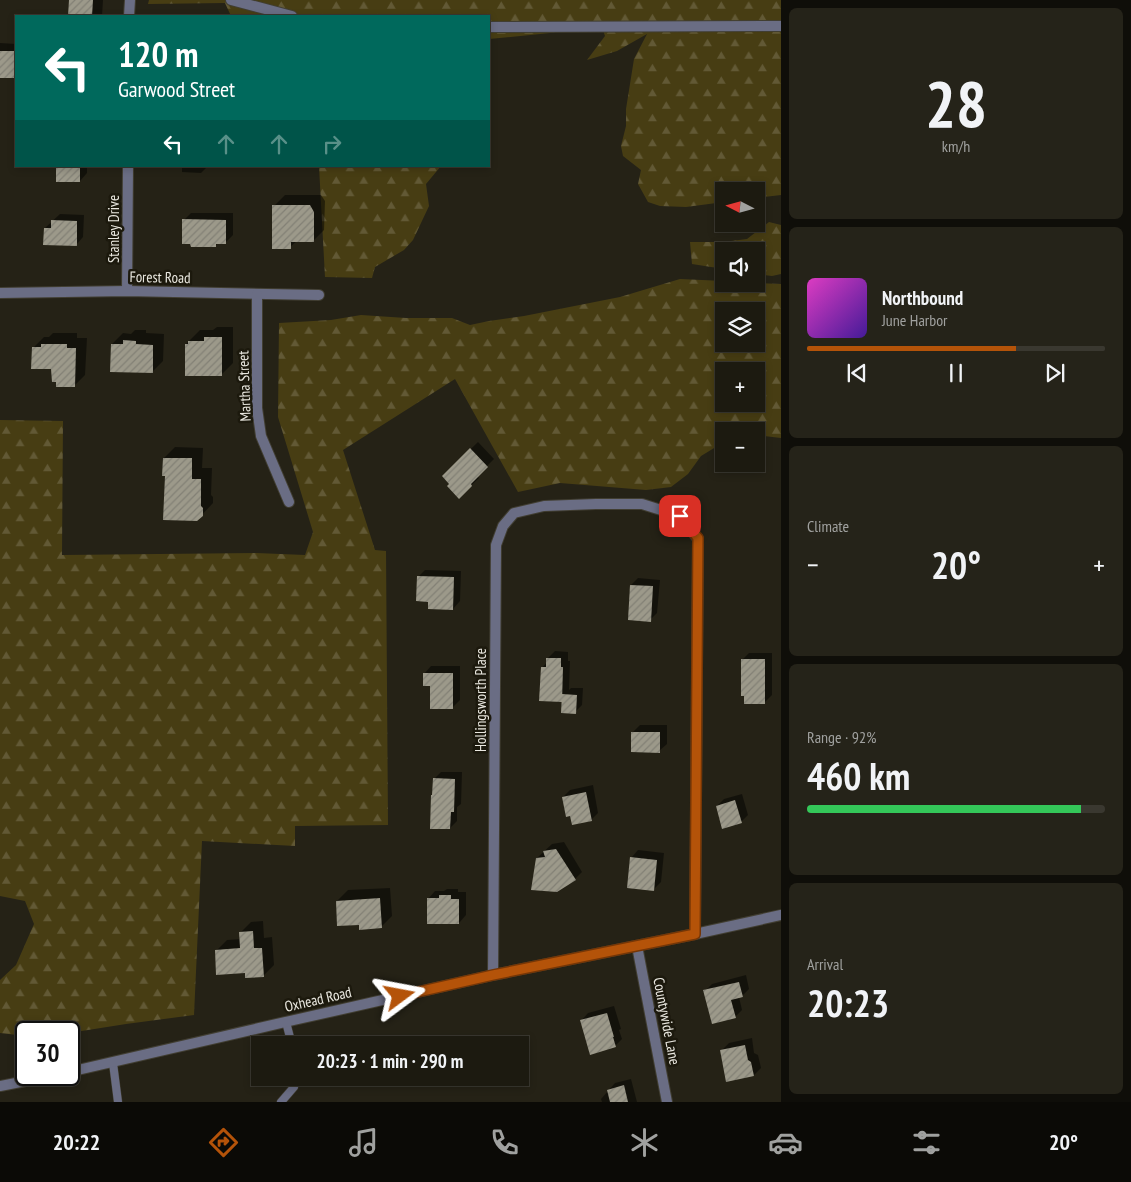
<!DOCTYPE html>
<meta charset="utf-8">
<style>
:root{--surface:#1c1a10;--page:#252319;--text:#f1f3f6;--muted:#a0a19f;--line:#3a3830;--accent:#b45309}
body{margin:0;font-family:"PT Sans Narrow",sans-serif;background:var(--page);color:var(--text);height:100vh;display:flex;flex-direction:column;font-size:19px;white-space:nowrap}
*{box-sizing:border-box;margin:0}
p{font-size:16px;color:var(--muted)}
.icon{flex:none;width:28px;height:28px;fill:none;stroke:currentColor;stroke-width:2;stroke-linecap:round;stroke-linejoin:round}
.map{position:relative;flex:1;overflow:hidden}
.details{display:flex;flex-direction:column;gap:8px;padding:8px;background:#0f0e09;width:350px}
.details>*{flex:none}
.hud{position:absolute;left:15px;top:15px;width:475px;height:152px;border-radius:0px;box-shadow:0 2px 8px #0003,0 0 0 1px var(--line);background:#00695c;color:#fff;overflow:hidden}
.needle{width:32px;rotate:276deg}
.tools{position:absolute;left:715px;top:182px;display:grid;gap:10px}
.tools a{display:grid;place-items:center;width:50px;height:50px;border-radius:0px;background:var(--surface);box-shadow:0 2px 8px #0003,0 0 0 1px var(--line);font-size:25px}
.speed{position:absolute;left:15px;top:1021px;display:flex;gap:10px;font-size:25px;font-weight:700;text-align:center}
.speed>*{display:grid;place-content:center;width:65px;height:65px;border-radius:50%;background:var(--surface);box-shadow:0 2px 8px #0003,0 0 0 1px var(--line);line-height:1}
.speed .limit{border:2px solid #111;border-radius:8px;background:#fff;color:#111}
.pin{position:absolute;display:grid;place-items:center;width:42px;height:42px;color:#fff;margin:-21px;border-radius:10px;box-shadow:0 2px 8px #0006}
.me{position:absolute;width:55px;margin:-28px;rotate:77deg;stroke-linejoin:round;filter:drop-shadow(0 0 4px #0008)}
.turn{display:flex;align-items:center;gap:18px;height:105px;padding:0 20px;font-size:22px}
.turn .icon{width:65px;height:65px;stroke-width:2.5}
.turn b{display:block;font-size:35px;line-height:42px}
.lanes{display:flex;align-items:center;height:48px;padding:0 20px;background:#0003;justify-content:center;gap:25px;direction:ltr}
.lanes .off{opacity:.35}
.big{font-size:38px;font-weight:600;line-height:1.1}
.details .widget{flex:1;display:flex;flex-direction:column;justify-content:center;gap:8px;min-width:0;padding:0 18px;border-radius:8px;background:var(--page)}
.details .dial{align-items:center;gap:0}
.dial b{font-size:65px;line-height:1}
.song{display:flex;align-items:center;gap:15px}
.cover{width:60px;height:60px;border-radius:8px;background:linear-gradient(135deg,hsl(310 70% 55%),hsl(260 70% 35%))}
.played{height:5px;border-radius:2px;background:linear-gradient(90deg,var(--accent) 70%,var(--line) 70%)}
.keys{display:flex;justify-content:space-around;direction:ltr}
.heat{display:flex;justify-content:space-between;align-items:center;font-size:28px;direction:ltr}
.charge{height:8px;border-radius:4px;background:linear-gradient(90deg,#34c759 92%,var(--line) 0)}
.trip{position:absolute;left:251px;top:1036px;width:278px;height:50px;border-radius:0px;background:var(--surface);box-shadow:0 2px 8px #0003,0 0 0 1px var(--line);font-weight:600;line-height:50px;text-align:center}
.menu{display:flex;height:80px;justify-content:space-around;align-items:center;background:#0b0a06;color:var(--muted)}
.menu .icon{width:35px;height:35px}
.menu .on{color:var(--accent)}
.menu b{font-size:22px;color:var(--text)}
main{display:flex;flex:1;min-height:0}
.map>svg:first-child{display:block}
</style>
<main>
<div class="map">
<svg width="781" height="1102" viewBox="0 0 781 1102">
<defs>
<pattern id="forest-firs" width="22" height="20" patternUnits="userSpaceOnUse" patternTransform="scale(1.25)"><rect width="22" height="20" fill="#473d13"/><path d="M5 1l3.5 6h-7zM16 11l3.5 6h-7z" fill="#625935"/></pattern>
<pattern id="building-hatch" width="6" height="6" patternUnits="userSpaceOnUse" patternTransform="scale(1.25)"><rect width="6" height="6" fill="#9c998a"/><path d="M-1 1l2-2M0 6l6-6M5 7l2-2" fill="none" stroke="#828075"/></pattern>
</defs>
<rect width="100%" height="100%" fill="#252216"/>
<g fill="url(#forest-firs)" fill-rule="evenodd">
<polygon points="149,0 781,0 781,195 756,198 756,191 724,191 724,202 686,207 660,206 648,202 638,184 641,170 623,156 621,146 626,126 626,109 634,59 647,34 617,51 587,60 605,36 601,24 550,33 489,39 489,16 231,16 225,3 148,4"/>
<polygon points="319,166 441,166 426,184 429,206 413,240 404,250 375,267 372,278 325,277"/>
<polygon points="769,222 781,225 781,274 772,276 756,274 756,251 724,251 724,269 692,264 690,242 723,242 747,239"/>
<path d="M680 279 724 281V284H756V283L781 284V438L756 435V431H724V442L701 456 688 474 671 487 646 490 560 483 518 492 455 379 343 450 375 550 386 551 388 825 295 826V846L202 841 194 1015 126 1024 69 1033 26 1032V1036L0 1033V980L16 965 34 924 25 901 0 896V420L63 421 62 555 256 553 305 555 313 532 278 417 279 323 331 320 361 315 406 318H452L470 325 489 321 524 316 620 297ZM756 311V344H724V311ZM756 371V404H724V371Z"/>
</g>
<g fill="#0007">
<polygon points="70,0 103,0 102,16 69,16"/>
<polygon points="0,43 16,44 16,74 13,77 0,76"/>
<polygon points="57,166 87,166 87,173 80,181"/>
<polygon points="182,166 208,166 201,173 182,172"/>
<polygon points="285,195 321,195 325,201 324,230 313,241 297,241 290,247 274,206"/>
<polygon points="191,213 233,213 233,235 226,242 219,242 215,246 184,220"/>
<polygon points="60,214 84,215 83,237 76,245 45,228"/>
<polygon points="217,327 233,327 233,363 222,374 186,344 200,330 213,330"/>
<polygon points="135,330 146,330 146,333 164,334 163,361 152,372 112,344 123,333 131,334"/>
<polygon points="53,333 77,333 77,338 87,338 85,375 74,386 53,368 33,348 44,337 49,337"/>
<polygon points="478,442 494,459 477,476 479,478 459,497 451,484 443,476"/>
<polygon points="175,447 203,448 202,468 212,468 211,495 213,497 213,503 197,520 166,474 164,458"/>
<polygon points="425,570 461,571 460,601 453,609 429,600 418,577"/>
<polygon points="638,578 660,580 657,613 650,620 631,585"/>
<polygon points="555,651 568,652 568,661 570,661 569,690 571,688 583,688 582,705 575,712 563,699 542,668 547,662 548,658"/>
<polygon points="749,653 772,653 772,695 765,702 742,660"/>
<polygon points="431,666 460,666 460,700 453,707 431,685 424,674"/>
<polygon points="640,725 667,725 667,744 659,751 633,732"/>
<polygon points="441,772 462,772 461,804 457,807 457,821 450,828 434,779"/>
<polygon points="593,785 598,813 591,820 563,797 570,790"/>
<polygon points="742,794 748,815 741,822 717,806 724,799"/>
<polygon points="564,842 582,872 575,879 537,858 552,844"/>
<polygon points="638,850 664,853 661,882 654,889 631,858"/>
<polygon points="390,888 392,916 381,927 360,924 337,901 348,890"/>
<polygon points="447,889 458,889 458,892 466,892 466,915 459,923 428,899 435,891 444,891"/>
<polygon points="263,921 264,938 272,937 274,965 263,976 246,972 216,951 227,940 241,939 240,933 251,922"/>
<polygon points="746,975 749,989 742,996 739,997 742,1010 735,1017 705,991 712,984"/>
<polygon points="614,1006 621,1029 619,1030 622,1039 615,1046 581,1021 588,1013"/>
<polygon points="752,1038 754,1053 758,1055 761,1068 754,1075 722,1050 729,1043"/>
<polygon points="631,1079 637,1102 602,1102 601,1099 615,1083"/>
</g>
<g fill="url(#building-hatch)">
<polygon points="69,0 93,0 92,16 68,16"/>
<polygon points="0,51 15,51 14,78 0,78"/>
<rect x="56" y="166" width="24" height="16"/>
<polygon points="272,205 310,205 314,212 314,242 291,242 291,249 272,249"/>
<polygon points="182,219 226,220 226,244 216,244 216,247 191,247 190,244 182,244"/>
<polygon points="51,220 77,221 77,246 43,245 44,228 51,228"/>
<polygon points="204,337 222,337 222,376 185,376 185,344 188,344 188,341 204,341"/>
<polygon points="123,340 136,341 136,344 153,345 153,373 110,372 111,344 123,344"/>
<polygon points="41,344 67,344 67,348 76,348 75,387 56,387 56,382 52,382 51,369 31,369 32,347 41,347"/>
<polygon points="470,448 488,467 471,484 472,486 459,499 447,486 449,484 442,476"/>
<polygon points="163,458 192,458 192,479 201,479 201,506 203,508 203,516 197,521 163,520 165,476 162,476"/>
<polygon points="417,576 454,577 453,610 428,609 428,602 416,601"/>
<polygon points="630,585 653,586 651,622 628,620"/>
<polygon points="546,658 561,658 561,667 563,667 562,702 539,701 541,667 546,667"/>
<polygon points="741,659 765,659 765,704 744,704 744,696 741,696"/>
<polygon points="423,673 453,673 453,709 430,709 430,686 423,686"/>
<polygon points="562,694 577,695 576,714 561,713"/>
<polygon points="631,732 660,732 660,753 631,752"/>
<polygon points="433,778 455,779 454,812 451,812 450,829 430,829 431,795 432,795"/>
<polygon points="586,792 592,821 572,825 570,816 566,817 562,797"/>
<polygon points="735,800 742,823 722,829 716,806"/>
<polygon points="556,849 576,880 557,892 531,890 536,858 545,857 543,851"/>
<polygon points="630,857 657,860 654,891 627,888"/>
<polygon points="439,895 451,895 451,899 459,899 459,924 427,924 427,898 439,898"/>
<polygon points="380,898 382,928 359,930 359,925 337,926 336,901"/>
<polygon points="253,931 254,948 262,948 264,977 245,978 245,973 216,975 215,950 240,948 239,932"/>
<polygon points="739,982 743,997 731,1000 736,1018 712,1024 703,990"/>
<polygon points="607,1013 614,1037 613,1037 616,1047 590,1055 580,1020"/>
<polygon points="745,1045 748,1060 751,1062 754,1076 726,1082 720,1050"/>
<polygon points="624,1085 628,1102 610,1102 607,1090"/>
</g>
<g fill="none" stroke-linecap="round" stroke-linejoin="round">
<defs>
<g id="lane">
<polyline points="286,1022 292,1045"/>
<polyline points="113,1063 118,1102"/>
<polyline points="281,1102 294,1087 295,1078"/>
</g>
<g id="street">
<polyline points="231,0 292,16"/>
<polyline points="129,16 130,0"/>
<polyline points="489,27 781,26"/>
<polyline points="127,291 128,166"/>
<polyline points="0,293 127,291 319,295"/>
<polyline points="257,294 257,408 261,436 289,502"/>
<polyline points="637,946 667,1102"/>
<polyline points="493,975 496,545 503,526 514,513 544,506 596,504 642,504 680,516 698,539 695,934"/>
<polyline points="69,1072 294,1020 493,975 695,934 781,915"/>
<polyline points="0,1086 56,1075"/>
</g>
</defs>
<use href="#lane" stroke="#413e32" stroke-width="9"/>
<use href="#street" stroke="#413e32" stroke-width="12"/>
<use href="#lane" stroke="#6a6d84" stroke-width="8"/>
<use href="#street" stroke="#6a6d84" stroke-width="10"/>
</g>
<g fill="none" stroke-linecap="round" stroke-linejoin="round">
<defs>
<polyline id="route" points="400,996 493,975 695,934 698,538 680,516"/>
</defs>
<use href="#route" stroke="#753606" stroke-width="12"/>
<use href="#route" stroke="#b45309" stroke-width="9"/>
</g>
<g text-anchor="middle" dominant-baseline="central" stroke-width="5" stroke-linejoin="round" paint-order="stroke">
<g font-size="15" fill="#eae8e0" stroke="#1c190d">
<text transform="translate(113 229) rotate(-90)">Stanley Drive</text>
<text transform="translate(160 277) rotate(1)">Forest Road</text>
<text transform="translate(244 386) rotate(-92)">Martha Street</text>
<text transform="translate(480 700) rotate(-90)">Hollingsworth Place</text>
<text transform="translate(318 999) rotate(-13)">Oxhead Road</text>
<text transform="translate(667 1021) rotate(79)">Countywide Lane</text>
</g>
</g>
</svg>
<div class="tools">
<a><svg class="needle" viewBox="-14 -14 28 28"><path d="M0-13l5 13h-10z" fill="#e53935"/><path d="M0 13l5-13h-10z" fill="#a0a19f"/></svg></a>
<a><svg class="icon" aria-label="sound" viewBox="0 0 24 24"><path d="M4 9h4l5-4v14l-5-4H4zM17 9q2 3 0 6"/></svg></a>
<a><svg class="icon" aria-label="layers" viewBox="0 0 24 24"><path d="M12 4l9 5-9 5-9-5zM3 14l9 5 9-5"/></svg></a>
<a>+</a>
<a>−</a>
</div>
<div class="speed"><div class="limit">30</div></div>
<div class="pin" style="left:680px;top:516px;background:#d93025"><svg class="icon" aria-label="arrive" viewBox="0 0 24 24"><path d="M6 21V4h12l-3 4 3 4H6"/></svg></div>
<svg class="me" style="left:400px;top:996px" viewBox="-20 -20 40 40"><path d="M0-17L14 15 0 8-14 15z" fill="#b45309" stroke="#fff" stroke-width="4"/></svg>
<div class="trip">20:23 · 1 min · 290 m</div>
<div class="hud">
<div class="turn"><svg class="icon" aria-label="left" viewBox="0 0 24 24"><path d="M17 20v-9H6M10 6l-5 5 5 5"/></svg><div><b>120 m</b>Garwood Street</div></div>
<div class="lanes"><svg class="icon" aria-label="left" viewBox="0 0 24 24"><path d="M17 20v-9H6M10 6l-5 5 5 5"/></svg><svg class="icon off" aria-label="ahead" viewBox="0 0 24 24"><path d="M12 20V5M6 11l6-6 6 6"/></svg><svg class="icon off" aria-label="ahead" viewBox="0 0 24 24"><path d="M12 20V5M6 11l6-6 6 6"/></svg><svg class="icon off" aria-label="right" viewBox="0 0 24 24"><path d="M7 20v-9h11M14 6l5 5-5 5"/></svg></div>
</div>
</div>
<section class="details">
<div class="widget dial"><b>28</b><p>km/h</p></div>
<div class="widget">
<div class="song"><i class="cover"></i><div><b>Northbound</b><p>June Harbor</p></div></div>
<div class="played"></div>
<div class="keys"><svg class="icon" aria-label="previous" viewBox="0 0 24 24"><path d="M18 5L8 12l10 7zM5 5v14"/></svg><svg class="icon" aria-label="pause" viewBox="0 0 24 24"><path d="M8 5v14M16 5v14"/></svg><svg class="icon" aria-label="next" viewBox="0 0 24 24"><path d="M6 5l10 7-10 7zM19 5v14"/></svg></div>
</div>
<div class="widget"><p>Climate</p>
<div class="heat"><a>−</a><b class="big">20°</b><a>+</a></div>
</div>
<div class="widget"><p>Range · 92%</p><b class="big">460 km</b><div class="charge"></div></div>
<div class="widget"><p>Arrival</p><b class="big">20:23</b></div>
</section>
</main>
<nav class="menu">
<b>20:22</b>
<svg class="icon on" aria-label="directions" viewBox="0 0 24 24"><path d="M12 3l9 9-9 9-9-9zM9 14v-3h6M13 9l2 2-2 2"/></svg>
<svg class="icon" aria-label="music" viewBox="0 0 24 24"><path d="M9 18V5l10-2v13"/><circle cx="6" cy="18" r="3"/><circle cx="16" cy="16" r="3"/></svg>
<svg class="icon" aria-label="phone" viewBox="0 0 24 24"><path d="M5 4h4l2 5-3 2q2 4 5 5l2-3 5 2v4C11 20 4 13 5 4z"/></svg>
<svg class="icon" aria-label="climate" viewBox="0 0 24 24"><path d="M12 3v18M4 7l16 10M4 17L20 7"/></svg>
<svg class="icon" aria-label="car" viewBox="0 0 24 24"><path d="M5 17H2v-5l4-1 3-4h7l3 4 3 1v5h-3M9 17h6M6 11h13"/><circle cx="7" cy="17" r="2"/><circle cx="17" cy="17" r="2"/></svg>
<svg class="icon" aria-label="filters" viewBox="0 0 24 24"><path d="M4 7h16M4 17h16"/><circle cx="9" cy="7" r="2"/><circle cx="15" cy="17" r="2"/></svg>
<b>20°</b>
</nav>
